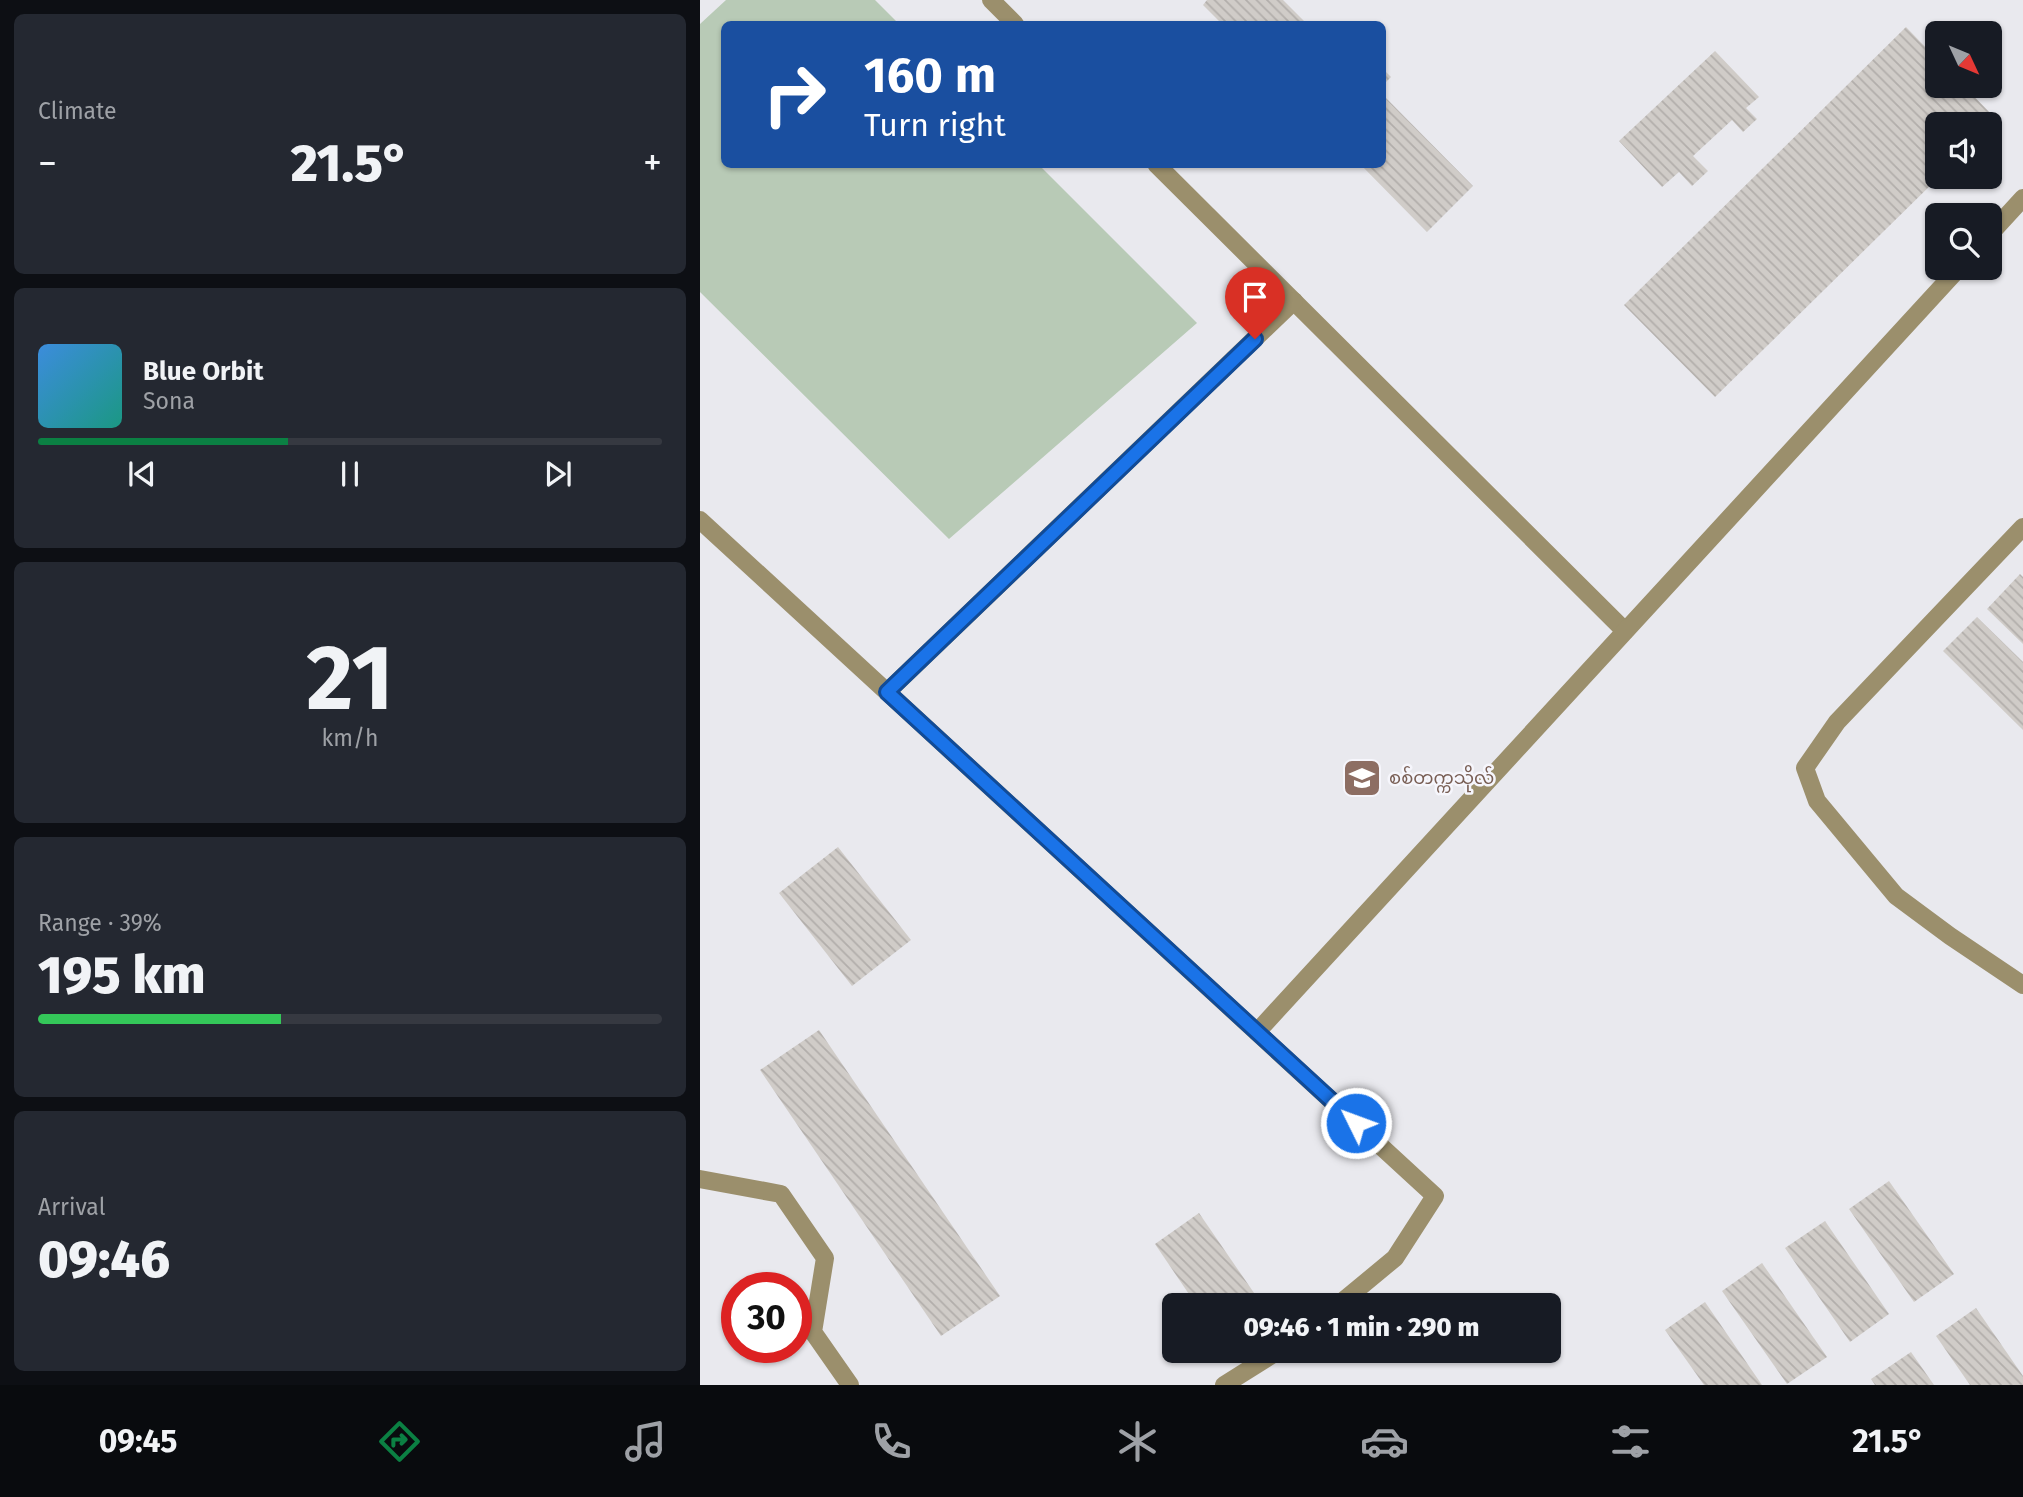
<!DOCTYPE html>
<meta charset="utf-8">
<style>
:root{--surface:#171b24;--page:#242831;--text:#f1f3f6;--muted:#9ea1a6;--line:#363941;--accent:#0b8043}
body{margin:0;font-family:"Fira Sans","Noto Sans Myanmar",sans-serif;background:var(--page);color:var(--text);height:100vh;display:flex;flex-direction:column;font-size:26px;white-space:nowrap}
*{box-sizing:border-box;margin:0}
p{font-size:23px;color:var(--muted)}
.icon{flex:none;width:38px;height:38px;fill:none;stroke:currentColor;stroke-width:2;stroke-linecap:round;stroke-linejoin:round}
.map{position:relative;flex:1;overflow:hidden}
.drawer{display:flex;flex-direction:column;gap:14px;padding:14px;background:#0d0f14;width:700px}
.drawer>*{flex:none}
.guide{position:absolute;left:21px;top:21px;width:665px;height:147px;border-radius:10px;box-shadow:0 2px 5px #0004;background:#1a4fa0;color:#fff;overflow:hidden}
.needle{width:46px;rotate:134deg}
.controls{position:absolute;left:1225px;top:21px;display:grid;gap:14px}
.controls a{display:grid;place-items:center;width:77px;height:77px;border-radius:10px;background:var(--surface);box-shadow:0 2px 5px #0004;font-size:35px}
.speed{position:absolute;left:21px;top:1272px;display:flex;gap:14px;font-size:35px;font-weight:700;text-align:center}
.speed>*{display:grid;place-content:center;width:91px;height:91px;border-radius:50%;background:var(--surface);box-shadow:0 2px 5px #0004;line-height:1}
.speed .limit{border:10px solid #d22;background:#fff;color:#111}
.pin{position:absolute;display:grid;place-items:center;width:60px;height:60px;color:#fff;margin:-72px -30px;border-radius:50% 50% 50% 0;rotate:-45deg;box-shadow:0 0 7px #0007}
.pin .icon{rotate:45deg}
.me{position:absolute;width:77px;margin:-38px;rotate:312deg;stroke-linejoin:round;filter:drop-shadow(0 0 5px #0008)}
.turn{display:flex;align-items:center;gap:24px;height:147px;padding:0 28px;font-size:32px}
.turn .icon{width:91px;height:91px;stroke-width:2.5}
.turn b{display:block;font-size:49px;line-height:60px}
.big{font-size:52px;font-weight:800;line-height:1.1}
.drawer .card{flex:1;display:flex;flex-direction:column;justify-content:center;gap:10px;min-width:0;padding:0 24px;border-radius:10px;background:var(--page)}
.drawer .dial{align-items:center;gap:0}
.dial b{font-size:91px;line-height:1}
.song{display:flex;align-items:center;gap:21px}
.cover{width:84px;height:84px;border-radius:10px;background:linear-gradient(135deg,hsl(210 70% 55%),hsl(170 70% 35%))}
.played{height:7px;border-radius:4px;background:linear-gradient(90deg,var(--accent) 40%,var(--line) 40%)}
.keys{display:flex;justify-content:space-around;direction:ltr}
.heat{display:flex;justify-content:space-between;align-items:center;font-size:38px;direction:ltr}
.charge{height:10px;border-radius:5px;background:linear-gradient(90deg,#34c759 39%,var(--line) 0)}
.trip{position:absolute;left:462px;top:1293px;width:399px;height:70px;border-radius:10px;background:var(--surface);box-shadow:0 2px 5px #0004;font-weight:800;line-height:70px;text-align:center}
.tab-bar{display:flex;height:112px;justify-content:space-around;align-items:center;background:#090b0e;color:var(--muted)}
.tab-bar .icon{width:49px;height:49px}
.tab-bar .active{color:var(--accent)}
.tab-bar b{font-size:32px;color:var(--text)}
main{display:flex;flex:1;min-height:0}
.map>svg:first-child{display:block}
</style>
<main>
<section class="drawer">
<div class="card"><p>Climate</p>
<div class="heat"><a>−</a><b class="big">21.5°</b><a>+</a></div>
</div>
<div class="card">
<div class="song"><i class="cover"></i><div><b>Blue Orbit</b><p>Sona</p></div></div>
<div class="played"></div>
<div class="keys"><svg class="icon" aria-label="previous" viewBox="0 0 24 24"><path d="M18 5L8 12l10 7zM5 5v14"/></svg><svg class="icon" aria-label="pause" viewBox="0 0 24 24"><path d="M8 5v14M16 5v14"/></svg><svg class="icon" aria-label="next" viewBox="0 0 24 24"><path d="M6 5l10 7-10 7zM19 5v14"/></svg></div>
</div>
<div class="card dial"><b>21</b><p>km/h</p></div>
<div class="card"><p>Range · 39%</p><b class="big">195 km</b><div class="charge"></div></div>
<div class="card"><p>Arrival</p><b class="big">09:46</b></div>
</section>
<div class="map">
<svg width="1323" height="1385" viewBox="0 0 1323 1385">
<defs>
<pattern id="building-back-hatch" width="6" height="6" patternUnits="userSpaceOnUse" patternTransform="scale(1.75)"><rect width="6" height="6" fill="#d0ccc8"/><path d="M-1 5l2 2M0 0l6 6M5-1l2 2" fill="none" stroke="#b2aeab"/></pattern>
</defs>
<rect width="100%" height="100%" fill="#e9e9ee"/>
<polygon fill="#b8cab6" points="26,0 175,0 199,24 24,24 24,164 339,165 497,323 249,539 0,292 0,24"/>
<g fill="url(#building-back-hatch)">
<polygon points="507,0 583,0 607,24 522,24 503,5"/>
<polygon points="1206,27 1237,59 1237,86 1264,86 1297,120 1290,127 1290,124 1237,124 1237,177 1239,177 1015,397 924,305"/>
<polygon points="1015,51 1059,97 1046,108 1057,119 1043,132 1032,120 993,156 1008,171 992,186 979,172 962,187 919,141"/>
<polygon points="682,68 691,77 682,86"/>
<polygon points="682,94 773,186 727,232 660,164 682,164"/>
<polygon points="1320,574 1323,577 1323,644 1287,609"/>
<polygon points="1277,617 1323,662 1323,730 1243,651"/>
<polygon points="138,847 211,940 152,986 79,893"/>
<polygon points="119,1030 300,1296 241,1336 60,1070"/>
<polygon points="1189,1181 1254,1274 1214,1302 1149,1209"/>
<polygon points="499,1213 563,1306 497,1306 455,1244"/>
<polygon points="1125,1221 1189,1314 1150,1342 1085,1248"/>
<polygon points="1062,1263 1127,1357 1087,1384 1022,1291"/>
<polygon points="1005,1302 1062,1385 1004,1385 965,1330"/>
<polygon points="1276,1308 1323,1376 1323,1385 1270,1385 1236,1336"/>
<polygon points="1211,1352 1234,1385 1175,1385 1171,1379"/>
</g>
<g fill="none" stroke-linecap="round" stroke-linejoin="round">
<g stroke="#9b8f6c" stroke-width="18">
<polyline points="291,0 315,24"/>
<polyline points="456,164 925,631"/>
<polyline points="1290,234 1323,198"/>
<polyline points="0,520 735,1196 695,1258 637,1306"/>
<polyline points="1323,527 1137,722 1105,768 1117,801 1196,896 1250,936 1323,985"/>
<polyline points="187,692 594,301"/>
<polyline points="557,1032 1259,268"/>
<polyline points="0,1179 81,1194 125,1258 113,1332 150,1385"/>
<polyline points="524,1385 578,1351"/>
</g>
</g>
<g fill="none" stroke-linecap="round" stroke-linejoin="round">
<defs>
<polyline id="route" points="555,339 187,692 656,1123"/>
</defs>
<use href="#route" stroke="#114b97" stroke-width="18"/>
<use href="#route" stroke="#1a73e8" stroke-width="12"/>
</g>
<defs>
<symbol id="university-square" viewBox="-11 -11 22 22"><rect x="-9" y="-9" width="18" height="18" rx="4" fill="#8d6e63" stroke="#f6f6fc"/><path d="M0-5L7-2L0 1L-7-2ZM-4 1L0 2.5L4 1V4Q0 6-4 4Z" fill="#fff"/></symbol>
</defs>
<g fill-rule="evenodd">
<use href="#university-square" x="640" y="756" width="44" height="44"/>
</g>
<g text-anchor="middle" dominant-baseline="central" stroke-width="5" stroke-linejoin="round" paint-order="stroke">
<g font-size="18" fill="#785e54" stroke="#f6f6fc" text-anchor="start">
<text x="689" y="778">စစ်‌တက္ကသိုလ်</text>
</g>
</g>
</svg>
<div class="controls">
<a><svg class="needle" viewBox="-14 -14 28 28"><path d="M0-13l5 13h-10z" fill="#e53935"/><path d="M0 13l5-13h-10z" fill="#9ea1a6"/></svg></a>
<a><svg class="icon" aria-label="sound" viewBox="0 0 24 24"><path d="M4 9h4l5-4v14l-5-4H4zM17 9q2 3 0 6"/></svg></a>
<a><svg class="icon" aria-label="search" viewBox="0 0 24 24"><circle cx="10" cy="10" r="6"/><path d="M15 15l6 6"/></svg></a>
</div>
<div class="speed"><div class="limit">30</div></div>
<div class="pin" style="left:555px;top:339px;background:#d93025"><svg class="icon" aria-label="arrive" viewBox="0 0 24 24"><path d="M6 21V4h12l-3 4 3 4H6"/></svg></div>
<svg class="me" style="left:656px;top:1123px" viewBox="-20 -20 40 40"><circle r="17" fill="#1a73e8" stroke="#fff" stroke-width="3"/><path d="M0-11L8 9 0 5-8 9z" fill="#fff"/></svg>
<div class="trip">09:46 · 1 min · 290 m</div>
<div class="guide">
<div class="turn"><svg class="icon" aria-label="right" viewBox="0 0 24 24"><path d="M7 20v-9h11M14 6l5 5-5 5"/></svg><div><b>160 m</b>Turn right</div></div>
</div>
</div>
</main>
<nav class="tab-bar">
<b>09:45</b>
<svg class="icon active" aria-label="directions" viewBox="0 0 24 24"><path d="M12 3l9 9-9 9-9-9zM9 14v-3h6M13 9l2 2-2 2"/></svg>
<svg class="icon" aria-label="music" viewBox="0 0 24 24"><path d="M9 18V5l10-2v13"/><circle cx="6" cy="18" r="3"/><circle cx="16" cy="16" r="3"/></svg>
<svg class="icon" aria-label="phone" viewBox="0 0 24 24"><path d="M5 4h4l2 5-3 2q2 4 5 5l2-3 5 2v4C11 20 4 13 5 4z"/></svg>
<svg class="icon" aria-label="climate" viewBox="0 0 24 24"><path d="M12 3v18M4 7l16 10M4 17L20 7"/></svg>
<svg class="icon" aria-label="car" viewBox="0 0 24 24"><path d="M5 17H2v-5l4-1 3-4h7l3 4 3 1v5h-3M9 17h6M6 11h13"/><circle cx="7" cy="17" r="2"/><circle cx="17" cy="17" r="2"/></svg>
<svg class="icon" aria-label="filters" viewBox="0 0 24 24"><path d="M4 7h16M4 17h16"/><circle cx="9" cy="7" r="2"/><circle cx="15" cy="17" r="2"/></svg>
<b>21.5°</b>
</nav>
